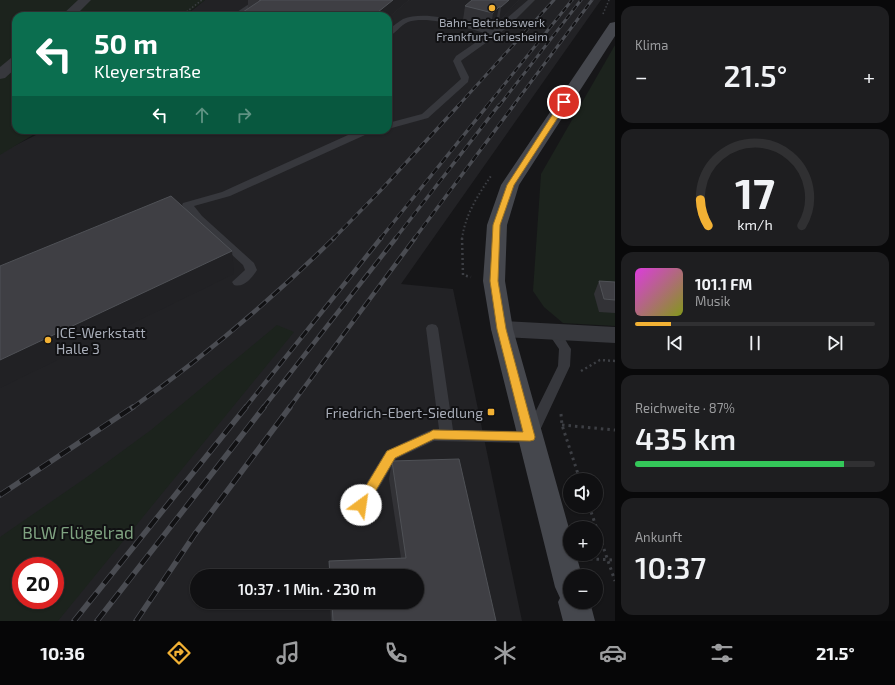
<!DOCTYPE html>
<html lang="de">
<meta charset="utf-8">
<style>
:root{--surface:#101012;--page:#1e1e20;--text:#f1f3f6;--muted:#9c9d9f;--line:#303032;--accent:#f2b134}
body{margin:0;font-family:"Exo 2",sans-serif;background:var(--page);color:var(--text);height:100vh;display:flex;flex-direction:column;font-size:15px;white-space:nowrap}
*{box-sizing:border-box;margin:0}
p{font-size:13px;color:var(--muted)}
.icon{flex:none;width:22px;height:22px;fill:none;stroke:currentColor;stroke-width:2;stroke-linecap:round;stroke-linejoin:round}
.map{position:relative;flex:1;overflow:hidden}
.drawer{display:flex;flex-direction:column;gap:6px;padding:6px;background:#09090a;width:280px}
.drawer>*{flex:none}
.guide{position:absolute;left:12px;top:12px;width:380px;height:122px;border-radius:12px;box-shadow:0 1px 3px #0004,0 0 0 1px var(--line);background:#0b6e4f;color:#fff;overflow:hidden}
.buttons{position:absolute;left:563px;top:473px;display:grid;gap:8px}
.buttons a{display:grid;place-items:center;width:40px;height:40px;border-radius:50%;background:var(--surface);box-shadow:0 1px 3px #0004,0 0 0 1px var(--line);font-size:20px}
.speed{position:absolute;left:12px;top:557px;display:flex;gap:8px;font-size:20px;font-weight:700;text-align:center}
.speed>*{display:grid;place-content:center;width:52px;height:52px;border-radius:50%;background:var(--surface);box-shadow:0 1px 3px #0004,0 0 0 1px var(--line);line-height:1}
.speed .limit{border:6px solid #d22;background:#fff;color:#111}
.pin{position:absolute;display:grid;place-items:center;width:34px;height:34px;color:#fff;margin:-17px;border:2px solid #fff;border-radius:50%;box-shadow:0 1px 4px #0007}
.me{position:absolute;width:44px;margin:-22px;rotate:31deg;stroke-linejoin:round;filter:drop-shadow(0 0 3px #0008)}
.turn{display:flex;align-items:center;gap:14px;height:84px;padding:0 16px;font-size:18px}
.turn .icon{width:52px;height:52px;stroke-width:2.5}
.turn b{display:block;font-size:28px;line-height:34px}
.lanes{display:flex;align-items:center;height:38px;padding:0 16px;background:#0003;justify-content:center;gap:20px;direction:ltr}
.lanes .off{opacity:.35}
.big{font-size:30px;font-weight:600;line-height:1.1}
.drawer .tile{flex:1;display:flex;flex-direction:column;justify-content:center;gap:6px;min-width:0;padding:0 14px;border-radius:12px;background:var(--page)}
.drawer .dial{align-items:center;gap:0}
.dial svg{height:104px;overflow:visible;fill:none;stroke:var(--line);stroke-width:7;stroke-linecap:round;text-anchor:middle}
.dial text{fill:var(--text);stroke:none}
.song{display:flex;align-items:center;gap:12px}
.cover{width:48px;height:48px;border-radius:6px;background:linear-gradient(135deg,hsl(300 70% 55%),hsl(70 70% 35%))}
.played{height:4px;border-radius:2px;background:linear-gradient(90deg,var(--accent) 15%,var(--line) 15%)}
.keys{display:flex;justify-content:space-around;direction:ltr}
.heat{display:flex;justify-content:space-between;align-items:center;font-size:22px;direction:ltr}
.charge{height:6px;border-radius:3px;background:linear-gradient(90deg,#34c759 87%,var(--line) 0)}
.trip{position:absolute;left:190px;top:569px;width:234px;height:40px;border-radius:20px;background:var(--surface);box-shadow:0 1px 3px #0004,0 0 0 1px var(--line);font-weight:600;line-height:40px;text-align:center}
.menu{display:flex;height:64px;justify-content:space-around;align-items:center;background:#060607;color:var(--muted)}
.menu .icon{width:28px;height:28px}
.menu .selected{color:var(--accent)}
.menu b{font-size:18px;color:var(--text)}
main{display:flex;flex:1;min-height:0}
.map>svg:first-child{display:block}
</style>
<main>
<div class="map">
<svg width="615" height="621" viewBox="0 0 615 621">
<rect width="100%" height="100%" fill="#161618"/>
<path fill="#222225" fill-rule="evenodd" d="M205 0H601L401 284 453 289 522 621H0V153L46 130H388V16H185ZM21 566H55V600H21ZM197 576H417V602H197Z"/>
<g fill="#1c231d" fill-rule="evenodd">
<polygon points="0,0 81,0 63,16 16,16 16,58 0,72"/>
<polygon points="88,0 205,0 184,16 70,16"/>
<polygon points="615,45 615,326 563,323 544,307 533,291 541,174"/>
<polygon points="16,64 16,130 41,130 0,155 0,78"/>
<path d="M277 325 294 332 58 621H0V537L87 477 151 430ZM21 566H55V600H21Z"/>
</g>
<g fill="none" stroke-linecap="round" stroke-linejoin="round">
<g stroke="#3d3f44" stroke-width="1.5" stroke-dasharray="1.5 2" stroke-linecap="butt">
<polyline points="603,14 609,0"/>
<polyline points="181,16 202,0"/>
</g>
<path stroke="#3d3f44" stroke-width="2" stroke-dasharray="1.5 2.5" stroke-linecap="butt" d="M462 239C465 215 478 195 491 176"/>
<g stroke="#3d3f44" stroke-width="2.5" stroke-dasharray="2 3" stroke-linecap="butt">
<polyline points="462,238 463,275 471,277"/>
<polyline points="581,371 600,360 615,361"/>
</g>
<g stroke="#3d3f44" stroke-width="3" stroke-dasharray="2.5 4" stroke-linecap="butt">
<polyline points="561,414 562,425 580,480"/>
<polyline points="562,425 615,430"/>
<polyline points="589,506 615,581"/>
<polyline points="590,559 615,560"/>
</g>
<g fill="#37383d" fill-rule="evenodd">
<polygon points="255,0 263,0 239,16 231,16"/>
<path d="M528 0H535L508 27 462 60 461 61 469 77 468 82 428 118 388 129V123L422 114 461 79 453 61 456 56 488 34C467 28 429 15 408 22 400 25 396 34 388 36V30C393 26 398 22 403 19 427 9 469 24 493 30Z"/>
<path d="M363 130H376L230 196 194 206 202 216 254 263 257 270C252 278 244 288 234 285L232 282 245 270 243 265 194 220 182 205 183 203 222 192 348 135Z"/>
<path d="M432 324 436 325 438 328 453 430 526 431 558 366 559 349 546 330 548 327C559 324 564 338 569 346L571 349 570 366 535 441 530 443 434 441 396 459 366 510 361 512 356 510 353 505 356 500 386 451 428 431 439 429 426 328 428 325Z"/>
</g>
<g fill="#37383d" fill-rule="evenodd">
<polygon points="78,0 91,0 75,16 61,16"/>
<polygon points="16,57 16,68 5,78 0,79 0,67 11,58"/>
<polygon points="502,321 615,327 615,343 502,337 494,335 491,329 494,323"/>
</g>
<polygon fill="#45474d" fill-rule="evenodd" points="615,22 615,36 519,185 507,225 505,281 513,329 570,532 570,554 576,554 582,576 570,576 570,602 590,602 595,621 563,621 558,602 560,598 555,587 491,329 483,281 487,225 501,185 610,23"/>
<defs>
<g id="rail-far3">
<polyline points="458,106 554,0"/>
<polyline points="487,106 572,0"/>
<polyline points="499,106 581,0"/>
<polyline points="513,106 592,0"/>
</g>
<g id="rail-far2">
<polyline points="333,239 380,191 459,105"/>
<polyline points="380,239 488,105"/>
<polyline points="395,239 499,105"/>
<polyline points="414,239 514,105"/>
</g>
<g id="rail-far1">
<path d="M132 408C204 357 271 300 334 238"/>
<polyline points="245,408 381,238"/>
<polyline points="263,408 396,238"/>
<polyline points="289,408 415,238"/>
</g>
<g id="rail">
<polyline points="0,495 133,407"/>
<polyline points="74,621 246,407"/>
<polyline points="97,621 264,407"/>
<polyline points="136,621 195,534 290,407"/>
</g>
</defs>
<use href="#rail-far3" stroke="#4a4c52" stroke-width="3"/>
<use href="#rail-far2" stroke="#4a4c52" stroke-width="3.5"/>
<use href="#rail-far1" stroke="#4a4c52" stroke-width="4.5"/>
<use href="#rail" stroke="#4a4c52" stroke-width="5.5"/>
<use href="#rail-far3" stroke="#111113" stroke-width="2" stroke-dasharray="5.5" stroke-linecap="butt"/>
<use href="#rail-far2" stroke="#111113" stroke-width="2.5" stroke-dasharray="7" stroke-linecap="butt"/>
<use href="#rail-far1" stroke="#111113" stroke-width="3" stroke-dasharray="9" stroke-linecap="butt"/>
<use href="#rail" stroke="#111113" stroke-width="4" stroke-dasharray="12" stroke-linecap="butt"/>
</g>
<g fill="#323236">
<polygon points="248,0 409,0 388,18 388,16 248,9"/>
<polygon points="519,0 499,21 496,21 491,27 463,20 465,6"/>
<polygon points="599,281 615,282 615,313 599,312 594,294"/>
<polygon points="392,461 496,621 331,621 330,602 417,602 417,576 329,576 329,561 401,558 389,479"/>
</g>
<g fill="#212124">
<polygon points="393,0 409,0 388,18 388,16 373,16"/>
<polygon points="509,0 519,0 499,21 501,7"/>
<polygon points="499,7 496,21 491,27 493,13"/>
<polygon points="232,251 234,274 0,388 0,360"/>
</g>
<g fill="#3f3f44" stroke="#4f5156">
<polygon points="259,0 393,0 373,16 237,16 261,0"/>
<polygon points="472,0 509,0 501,7 499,7 493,13 465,6"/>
<polygon points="171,196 232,251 0,360 0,266"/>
<polygon points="599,281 615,282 615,300 604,299"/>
<polygon points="459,459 496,621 333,621 332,602 417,602 417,576 330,576 329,561 406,558 392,461"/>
</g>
<polygon fill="#f2b134" stroke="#9d7322" points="562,100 568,102 514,185 500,225 498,281 506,329 535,437 534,440 530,441 434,439 395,458 365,509 361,510 357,509 355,505 357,501 387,451 430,432 433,430 523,432 497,329 490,281 493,225 507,185"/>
<g fill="#f2b134" stroke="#111113" stroke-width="1.5">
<circle cx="492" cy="8" r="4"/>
<circle cx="48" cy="340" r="4"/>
<rect x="487" y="408" width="8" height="8" rx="2"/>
</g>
<g text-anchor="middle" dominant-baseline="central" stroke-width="4" stroke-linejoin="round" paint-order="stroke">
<g font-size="12" fill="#a8adb8" stroke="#111113">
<text x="492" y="22">Bahn-Betriebswerk<tspan x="492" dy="14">Frankfurt-Griesheim</tspan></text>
</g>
<g font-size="14" fill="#a8adb8" stroke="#111113" text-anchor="start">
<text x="56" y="332">ICE-Werkstatt<tspan x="56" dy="16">Halle 3</tspan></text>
<text x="483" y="412" text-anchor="end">Friedrich-Ebert-Siedlung</text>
</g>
<g font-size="17" fill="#7fa381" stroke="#111113">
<text x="78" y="532">BLW Flügelrad</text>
</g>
</g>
</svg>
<div class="buttons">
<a><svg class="icon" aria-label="sound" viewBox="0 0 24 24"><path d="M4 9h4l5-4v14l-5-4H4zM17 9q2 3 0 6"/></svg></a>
<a>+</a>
<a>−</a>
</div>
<div class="speed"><div class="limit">20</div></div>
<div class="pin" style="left:564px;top:102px;background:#d93025"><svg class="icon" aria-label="arrive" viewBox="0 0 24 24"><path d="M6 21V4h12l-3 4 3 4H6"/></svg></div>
<svg class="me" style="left:361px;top:505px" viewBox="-20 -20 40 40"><circle r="19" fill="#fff"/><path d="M0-13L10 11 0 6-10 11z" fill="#f2b134"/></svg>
<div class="trip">10:37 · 1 Min. · 230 m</div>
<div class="guide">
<div class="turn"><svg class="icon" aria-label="left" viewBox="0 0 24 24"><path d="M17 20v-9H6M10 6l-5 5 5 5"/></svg><div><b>50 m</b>Kleyerstraße</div></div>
<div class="lanes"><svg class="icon" aria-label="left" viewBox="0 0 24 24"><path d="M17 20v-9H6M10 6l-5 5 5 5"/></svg><svg class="icon off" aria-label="ahead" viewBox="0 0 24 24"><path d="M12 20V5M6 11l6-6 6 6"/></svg><svg class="icon off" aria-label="right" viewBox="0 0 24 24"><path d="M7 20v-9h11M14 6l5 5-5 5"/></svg></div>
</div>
</div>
<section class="drawer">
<div class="tile"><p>Klima</p>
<div class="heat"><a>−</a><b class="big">21.5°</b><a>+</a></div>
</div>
<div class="tile dial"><svg viewBox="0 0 100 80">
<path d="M14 69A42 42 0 1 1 86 69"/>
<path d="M14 69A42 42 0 0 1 8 49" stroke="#f2b134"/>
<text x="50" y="56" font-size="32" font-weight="700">17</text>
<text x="50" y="72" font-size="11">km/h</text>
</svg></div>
<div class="tile">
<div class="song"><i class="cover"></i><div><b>101.1 FM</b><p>Musik</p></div></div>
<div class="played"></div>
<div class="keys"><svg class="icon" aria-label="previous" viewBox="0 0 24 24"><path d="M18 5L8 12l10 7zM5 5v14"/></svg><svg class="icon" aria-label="pause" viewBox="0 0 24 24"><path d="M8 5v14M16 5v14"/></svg><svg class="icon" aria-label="next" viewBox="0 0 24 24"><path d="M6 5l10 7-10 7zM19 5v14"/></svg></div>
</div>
<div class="tile"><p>Reichweite · 87%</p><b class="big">435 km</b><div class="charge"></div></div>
<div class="tile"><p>Ankunft</p><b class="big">10:37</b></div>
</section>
</main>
<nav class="menu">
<b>10:36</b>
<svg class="icon selected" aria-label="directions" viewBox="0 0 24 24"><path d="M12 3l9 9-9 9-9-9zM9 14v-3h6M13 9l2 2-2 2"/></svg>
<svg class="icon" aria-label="music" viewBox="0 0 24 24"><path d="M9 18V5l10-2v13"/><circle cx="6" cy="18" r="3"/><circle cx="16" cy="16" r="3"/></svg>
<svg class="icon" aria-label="phone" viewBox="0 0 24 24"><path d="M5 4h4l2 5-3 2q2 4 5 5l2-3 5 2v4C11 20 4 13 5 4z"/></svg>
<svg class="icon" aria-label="climate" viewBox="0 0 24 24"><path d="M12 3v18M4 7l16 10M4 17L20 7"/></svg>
<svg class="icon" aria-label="car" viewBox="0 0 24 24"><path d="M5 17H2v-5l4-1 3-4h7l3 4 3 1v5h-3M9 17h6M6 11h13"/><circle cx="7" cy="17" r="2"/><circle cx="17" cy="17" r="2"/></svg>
<svg class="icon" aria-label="filters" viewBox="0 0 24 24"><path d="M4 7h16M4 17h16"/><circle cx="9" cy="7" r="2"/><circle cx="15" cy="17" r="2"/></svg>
<b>21.5°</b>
</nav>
